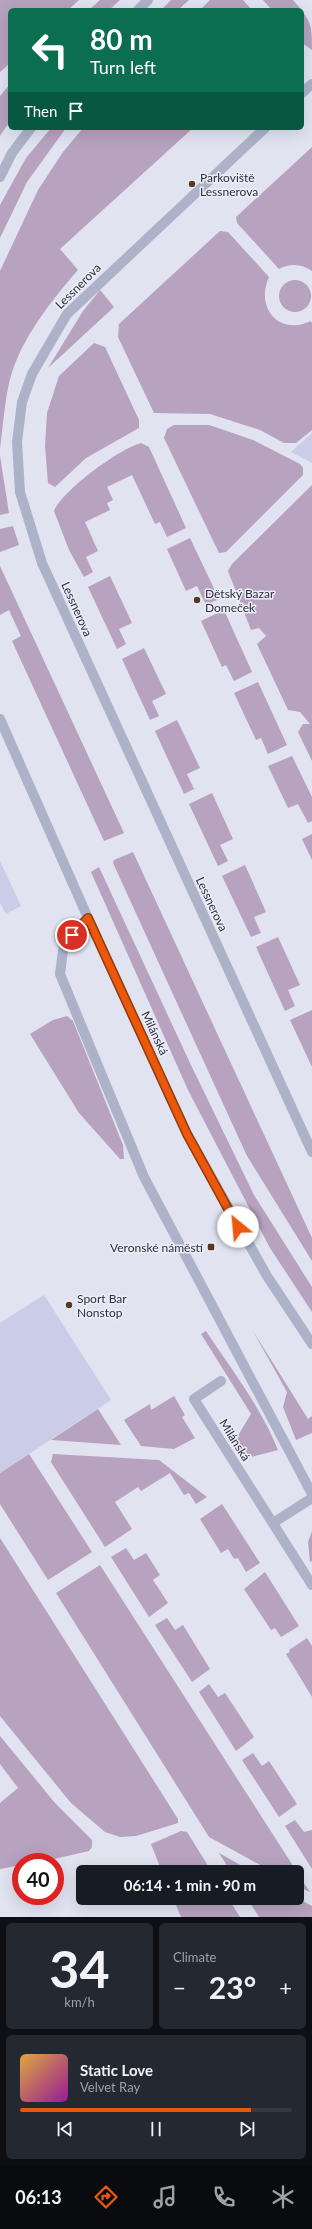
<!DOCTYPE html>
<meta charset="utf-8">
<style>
:root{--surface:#171b24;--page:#242831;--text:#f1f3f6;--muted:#9ea1a6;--line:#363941;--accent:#ea580c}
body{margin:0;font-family:Lato,sans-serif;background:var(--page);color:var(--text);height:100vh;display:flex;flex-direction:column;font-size:15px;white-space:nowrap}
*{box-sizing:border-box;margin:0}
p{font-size:13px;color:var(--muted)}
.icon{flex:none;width:22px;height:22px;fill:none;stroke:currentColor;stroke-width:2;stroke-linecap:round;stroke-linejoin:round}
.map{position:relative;height:1917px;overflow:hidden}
.details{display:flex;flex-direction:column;gap:6px;padding:6px;background:#0d0f14;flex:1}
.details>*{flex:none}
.top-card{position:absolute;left:8px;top:8px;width:296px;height:122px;border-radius:6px;box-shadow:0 4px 16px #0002;background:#0b6e4f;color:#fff;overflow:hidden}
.speed{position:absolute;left:12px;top:1853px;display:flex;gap:8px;font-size:20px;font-weight:700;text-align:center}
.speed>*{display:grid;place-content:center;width:52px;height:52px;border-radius:50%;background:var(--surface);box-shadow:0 4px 16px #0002;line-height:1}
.speed .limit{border:6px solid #d22;background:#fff;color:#111}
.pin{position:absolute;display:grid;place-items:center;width:34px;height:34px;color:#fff;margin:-17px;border:2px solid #fff;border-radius:50%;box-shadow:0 1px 4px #0007}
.me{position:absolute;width:44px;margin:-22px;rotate:332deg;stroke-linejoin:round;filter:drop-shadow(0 0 3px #0008)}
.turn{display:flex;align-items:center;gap:14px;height:84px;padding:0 16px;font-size:18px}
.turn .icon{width:52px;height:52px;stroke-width:2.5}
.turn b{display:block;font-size:28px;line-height:34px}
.then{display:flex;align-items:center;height:38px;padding:0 16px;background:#0003;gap:8px;font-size:15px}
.big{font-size:30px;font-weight:700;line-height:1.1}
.details .tile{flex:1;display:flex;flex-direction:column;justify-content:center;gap:6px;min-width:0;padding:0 14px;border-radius:6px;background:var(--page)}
.details .dial{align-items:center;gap:0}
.dial b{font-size:52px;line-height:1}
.song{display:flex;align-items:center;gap:12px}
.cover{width:48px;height:48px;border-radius:6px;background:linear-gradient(135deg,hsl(40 70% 55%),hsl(300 70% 35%))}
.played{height:4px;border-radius:2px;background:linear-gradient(90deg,var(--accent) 85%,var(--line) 85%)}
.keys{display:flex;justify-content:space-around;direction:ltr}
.heat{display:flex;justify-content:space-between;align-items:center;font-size:22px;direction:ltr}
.details .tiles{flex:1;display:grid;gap:6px;grid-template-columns:1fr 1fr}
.tile:last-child{grid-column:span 2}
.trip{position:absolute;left:76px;top:1865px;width:228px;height:40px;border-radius:6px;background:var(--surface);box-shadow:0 4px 16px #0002;font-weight:700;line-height:40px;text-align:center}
.dock{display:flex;height:64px;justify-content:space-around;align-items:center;background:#090b0e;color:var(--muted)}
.dock .icon{width:28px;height:28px}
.dock .active{color:var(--accent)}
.dock b{font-size:18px;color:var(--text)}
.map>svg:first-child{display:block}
</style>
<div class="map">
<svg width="312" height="1917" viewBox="0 0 312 1917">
<rect width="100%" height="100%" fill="#e1e3f1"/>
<g fill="#b7a2bf">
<polygon points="0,0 79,0 68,10 10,10 10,63 0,72"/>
<polygon points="100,0 120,0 109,10 89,10"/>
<polygon points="171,0 189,0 178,10 161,10"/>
<polygon points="210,0 243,0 252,10 200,10"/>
<path d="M263 0H293C311 21 312 23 312 50L302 43V10H272Z"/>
<polygon points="10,84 10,121 0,136 0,96"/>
<polygon points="51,128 66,128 27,182 0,238 0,205 26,158"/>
<path d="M83 128H193L60 249 78 270C56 295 30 328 17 359 5 385 4 421 0 449V271L38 190 63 152Z"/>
<path d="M312 147V271C302 264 290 263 279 269L237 223 236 217Z"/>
<path d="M220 231 228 232 269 277C255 308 279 336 311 321L312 323V430L296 443H284L260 430 210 414 154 413 118 337 119 324Z"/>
<circle cx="295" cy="296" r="16"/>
<polygon points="100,290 114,307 48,368 83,311"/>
<polygon points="94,343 105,347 139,420 139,428 86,458 55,487 48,483 45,446 47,413 59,376"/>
<polygon points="174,425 209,425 253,440 300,464 303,468 303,475 226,552 219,553 164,438 167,429"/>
<path d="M141 443 149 447 186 528 167 537 160 522 155 524 132 475 107 487 113 500 107 503 110 510 85 522 98 551 86 557 93 572 84 577 69 550 54 511C63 490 119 449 141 443Z"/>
<polygon points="0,456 9,513 0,515"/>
<polygon points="312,485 312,761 298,732 303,724 310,724 300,712 288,710 257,644 266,636 259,628 251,630 228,571 232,564"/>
<polygon points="13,526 19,545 0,552 0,529"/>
<polygon points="190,538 219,599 206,605 197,586 186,591 167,549"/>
<polygon points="0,566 124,833 104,841 12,641 21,636 9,610 0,615"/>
<polygon points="110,576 132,623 119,629 126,644 117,649 88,587"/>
<polygon points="224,610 252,672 234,681 226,665 222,667 201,621"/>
<polygon points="144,648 166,694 152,701 159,716 150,720 122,659"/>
<polygon points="258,682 287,745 268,754 261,738 256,740 234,693"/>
<polygon points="177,720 200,768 187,774 194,789 184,794 155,731"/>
<polygon points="292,756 312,797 312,821 308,823 298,804 288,808 268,766"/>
<polygon points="212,793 233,839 220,845 228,861 218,866 189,804"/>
<polygon points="312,834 312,860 302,839"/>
<polygon points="133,852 312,1238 312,1261 247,1156 113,863 114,860"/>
<polygon points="245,865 266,912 254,917 261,933 251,937 222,876"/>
<polygon points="99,867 190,1063 254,1195 312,1287 312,1312 270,1248 188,1090 91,872"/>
<polygon points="278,937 300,985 288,990 295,1006 285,1011 256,947"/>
<polygon points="312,1010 312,1067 290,1020"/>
<polygon points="67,1016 73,1021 123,1145 124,1159 120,1159 79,1113 30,1034 53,1020"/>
<path d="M206 1331C231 1369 261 1407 278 1450L244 1459 234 1442 251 1414 201 1334Z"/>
<polygon points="253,1331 308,1419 312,1416 312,1433 296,1440 283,1407 287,1392"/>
<polygon points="174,1396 185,1415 182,1417 195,1438 174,1449 141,1446 124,1420 150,1404 151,1410"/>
<polygon points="98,1409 121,1445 51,1440"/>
<polygon points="29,1454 92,1552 48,1580 0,1504 0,1473"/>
<polygon points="53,1454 159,1460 207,1497 196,1504 189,1493 184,1495 170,1473 141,1491 138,1487 115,1502 132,1529 105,1547 51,1462"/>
<polygon points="222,1504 260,1563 246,1572 238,1558 234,1559 228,1549 221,1553 200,1519"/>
<polygon points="312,1531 312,1561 310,1562 308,1542"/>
<polygon points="0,1538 178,1819 178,1823 136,1836 120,1837 105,1832 71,1803 0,1716"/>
<polygon points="126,1548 134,1560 146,1553 160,1575 153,1580 168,1603 149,1617 111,1557"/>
<polygon points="100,1565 297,1872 273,1872 209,1837 56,1593"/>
<polygon points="265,1572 299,1626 281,1637 275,1628 271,1630 244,1589"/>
<polygon points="167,1618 175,1630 183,1625 210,1669 192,1682 155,1625"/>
<polygon points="307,1638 312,1646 312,1697 286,1654 290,1652 289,1650"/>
<polygon points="209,1684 218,1697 225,1693 254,1737 236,1751 199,1692"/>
<polygon points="0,1736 55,1803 92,1840 92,1847 89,1851 41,1862 21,1862 21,1865 0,1869 0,1803 18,1788 0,1764"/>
<polygon points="253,1753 262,1766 269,1761 297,1804 279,1817 242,1760"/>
<polygon points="295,1820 304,1832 312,1830 312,1869 285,1826"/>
<polygon points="181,1831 187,1832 212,1872 162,1872 151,1844"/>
<polygon points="219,1853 253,1872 231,1872"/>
<polygon points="297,1873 310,1892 297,1886"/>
<polygon points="173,1898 228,1898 240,1917 181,1917"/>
<polygon points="247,1898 297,1898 312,1906 312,1917 259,1917"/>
</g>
<g fill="#cacce8">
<polygon points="312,433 312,463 291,452"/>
<polygon points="0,861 21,906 6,914 0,903"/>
<polygon points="44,1295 111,1400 0,1473 0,1323"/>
</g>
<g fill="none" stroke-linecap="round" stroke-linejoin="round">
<polyline stroke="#aeb2c9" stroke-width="10" points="88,918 64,943 60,974 144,1177 312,1494"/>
<g stroke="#aeb2c9" stroke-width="10">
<polyline points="302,93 312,84"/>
<polyline points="265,128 67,314 32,374 22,402 17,442 20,492 42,563 312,1152"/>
<polyline points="221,1381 194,1399 312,1585"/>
<polyline points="273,1523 312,1498"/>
</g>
<g stroke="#aeb2c9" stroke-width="10">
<polyline points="138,10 148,0"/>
<polyline points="0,177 12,153 31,128"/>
<polyline points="0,719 88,918 187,1134 267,1276 312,1344"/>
</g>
</g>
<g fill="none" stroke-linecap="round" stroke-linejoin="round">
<defs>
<polyline id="route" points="72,935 88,918 187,1134 238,1227"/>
</defs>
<use href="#route" stroke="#983908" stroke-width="10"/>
<use href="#route" stroke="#ea580c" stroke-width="7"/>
</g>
<g fill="#563a24" stroke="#edeef9" stroke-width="1.5">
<circle cx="192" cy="184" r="4"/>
<circle cx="197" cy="600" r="4"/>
<rect x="207" y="1243" width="8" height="8" rx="2"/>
<circle cx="69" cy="1305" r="4"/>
</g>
<g text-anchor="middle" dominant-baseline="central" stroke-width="3" stroke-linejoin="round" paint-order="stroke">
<g font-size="12" fill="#2b2f38" stroke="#edeef9" text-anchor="start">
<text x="200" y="177">Parkoviště<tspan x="200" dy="14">Lessnerova</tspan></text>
<text x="205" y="593">Dětský Bazar<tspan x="205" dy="14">Domeček</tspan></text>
<text x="203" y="1247" text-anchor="end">Veronské náměstí</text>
<text x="77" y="1298">Sport Bar<tspan x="77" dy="14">Nonstop</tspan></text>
</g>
<g font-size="12" fill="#2b2f38" stroke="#edeef9">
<text transform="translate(78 286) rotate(-45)">Lessnerova</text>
<text transform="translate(77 609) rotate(66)">Lessnerova</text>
<text transform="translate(212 904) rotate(65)">Lessnerova</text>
<text transform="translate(155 1033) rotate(65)">Milánská</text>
<text transform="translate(235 1440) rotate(58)">Milánská</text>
</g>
</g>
</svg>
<div class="speed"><div class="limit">40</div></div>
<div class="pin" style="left:72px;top:935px;background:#d93025"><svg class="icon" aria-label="arrive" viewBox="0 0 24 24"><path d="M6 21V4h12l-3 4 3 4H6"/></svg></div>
<svg class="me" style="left:238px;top:1227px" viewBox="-20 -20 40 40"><circle r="19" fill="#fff"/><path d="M0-13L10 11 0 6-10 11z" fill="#ea580c"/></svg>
<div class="trip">06:14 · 1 min · 90 m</div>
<div class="top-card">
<div class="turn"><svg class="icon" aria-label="left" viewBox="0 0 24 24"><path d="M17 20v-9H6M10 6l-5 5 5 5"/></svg><div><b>80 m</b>Turn left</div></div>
<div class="then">Then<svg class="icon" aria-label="arrive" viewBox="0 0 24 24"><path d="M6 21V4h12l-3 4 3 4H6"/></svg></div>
</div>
</div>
<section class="details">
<div class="tiles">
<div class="tile dial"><b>34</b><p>km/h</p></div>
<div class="tile"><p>Climate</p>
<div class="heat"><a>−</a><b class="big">23°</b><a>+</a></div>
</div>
<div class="tile">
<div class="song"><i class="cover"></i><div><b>Static Love</b><p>Velvet Ray</p></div></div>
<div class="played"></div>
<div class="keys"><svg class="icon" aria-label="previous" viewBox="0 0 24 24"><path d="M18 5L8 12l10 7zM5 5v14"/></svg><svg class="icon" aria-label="pause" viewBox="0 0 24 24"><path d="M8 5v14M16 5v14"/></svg><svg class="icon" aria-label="next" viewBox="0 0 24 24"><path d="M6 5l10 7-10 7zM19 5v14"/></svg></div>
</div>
</div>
</section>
<nav class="dock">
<b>06:13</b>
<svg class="icon active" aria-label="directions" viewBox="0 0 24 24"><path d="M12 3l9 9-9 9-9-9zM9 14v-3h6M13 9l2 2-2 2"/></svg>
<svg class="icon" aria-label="music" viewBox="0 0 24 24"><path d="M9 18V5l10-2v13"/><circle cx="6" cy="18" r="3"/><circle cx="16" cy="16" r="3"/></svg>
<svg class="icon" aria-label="phone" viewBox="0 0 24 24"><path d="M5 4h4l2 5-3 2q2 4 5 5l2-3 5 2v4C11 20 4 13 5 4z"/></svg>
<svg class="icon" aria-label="climate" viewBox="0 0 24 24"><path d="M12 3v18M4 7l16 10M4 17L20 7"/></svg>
</nav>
